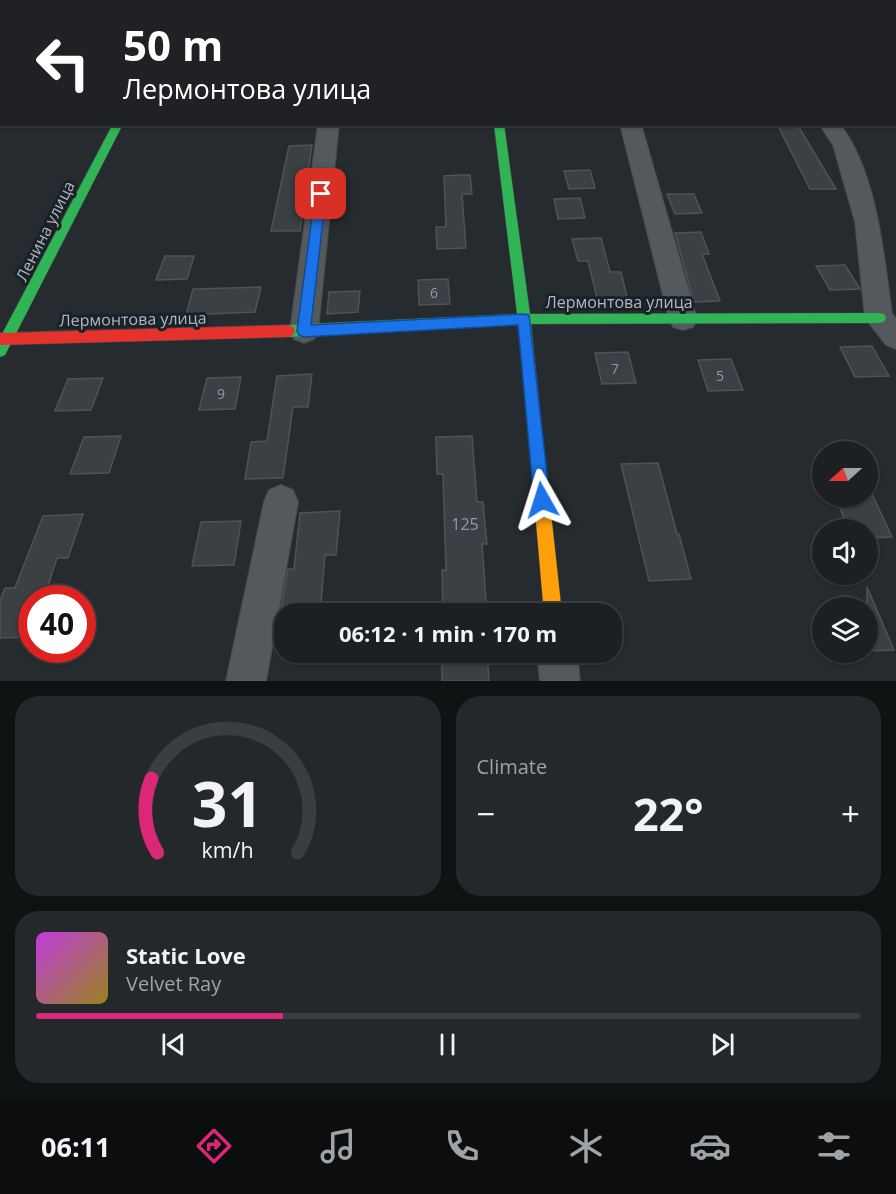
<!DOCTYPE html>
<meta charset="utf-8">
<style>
:root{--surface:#1c2023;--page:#25282b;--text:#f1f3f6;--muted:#a0a3a6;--line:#3a3e41;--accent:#db2777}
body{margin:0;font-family:"Open Sans",sans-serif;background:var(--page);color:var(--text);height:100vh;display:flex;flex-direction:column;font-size:22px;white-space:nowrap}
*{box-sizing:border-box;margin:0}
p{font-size:20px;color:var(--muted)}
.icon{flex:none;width:33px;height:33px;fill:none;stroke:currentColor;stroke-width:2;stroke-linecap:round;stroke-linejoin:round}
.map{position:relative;height:681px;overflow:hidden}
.side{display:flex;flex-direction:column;gap:15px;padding:15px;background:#0f1213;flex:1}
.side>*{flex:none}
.hud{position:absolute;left:0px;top:0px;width:897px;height:126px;box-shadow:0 2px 4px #0004,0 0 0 2px var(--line);background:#202124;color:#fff;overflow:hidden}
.needle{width:39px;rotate:249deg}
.fabs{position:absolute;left:812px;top:441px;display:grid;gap:12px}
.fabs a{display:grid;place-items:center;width:66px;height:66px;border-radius:50%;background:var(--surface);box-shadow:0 2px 4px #0004,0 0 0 2px var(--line);font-size:30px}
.speed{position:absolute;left:18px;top:585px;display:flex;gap:12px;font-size:30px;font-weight:700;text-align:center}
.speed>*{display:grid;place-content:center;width:78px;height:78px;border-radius:50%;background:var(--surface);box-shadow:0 2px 4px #0004,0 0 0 2px var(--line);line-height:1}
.speed .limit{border:9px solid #d22;background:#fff;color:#111}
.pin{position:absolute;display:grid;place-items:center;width:51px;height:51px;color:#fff;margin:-26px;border-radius:12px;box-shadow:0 3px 9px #0006}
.me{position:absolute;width:66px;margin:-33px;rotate:354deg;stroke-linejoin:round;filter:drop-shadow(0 0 4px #0008)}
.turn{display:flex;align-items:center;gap:21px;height:126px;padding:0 24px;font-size:27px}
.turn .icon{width:78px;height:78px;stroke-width:2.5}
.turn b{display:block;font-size:42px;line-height:51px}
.big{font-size:45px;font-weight:700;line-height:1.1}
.side .card{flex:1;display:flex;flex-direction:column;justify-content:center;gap:9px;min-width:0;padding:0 21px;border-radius:24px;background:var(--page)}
.side .dial{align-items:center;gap:0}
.dial svg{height:156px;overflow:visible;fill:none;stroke:var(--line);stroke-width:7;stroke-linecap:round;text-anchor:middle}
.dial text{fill:var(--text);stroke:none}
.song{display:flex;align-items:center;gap:18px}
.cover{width:72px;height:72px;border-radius:9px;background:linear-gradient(135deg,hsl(290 70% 55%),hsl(50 70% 35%))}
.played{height:6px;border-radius:3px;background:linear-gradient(90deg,var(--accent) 30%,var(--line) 30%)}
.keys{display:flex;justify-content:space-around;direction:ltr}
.heat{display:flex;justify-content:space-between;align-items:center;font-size:33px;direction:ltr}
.side .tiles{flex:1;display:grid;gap:15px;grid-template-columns:1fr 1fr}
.card:last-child{grid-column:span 2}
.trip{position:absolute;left:274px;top:603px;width:348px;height:60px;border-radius:24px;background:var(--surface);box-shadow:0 2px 4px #0004,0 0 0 2px var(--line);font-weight:700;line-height:60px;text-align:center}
.menu{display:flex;height:96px;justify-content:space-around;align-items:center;background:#0b0d0e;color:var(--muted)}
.menu .icon{width:42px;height:42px}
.menu .active{color:var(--accent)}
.menu b{font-size:27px;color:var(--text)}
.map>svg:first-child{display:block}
</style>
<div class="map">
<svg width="896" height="681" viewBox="0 0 896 681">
<rect width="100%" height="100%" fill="#252b2f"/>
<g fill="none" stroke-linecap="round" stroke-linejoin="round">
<polygon fill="#18252e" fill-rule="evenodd" points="866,0 892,0 893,2 867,2"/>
</g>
<g fill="#3a4043" stroke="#4d5357" stroke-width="1.5">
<polygon points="777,124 797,124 836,189 810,189"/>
<polygon points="312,145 300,231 271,231 289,146"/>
<polygon points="590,170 595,188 569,189 564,171"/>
<polygon points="460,175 470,175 472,194 462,194 466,248 437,249 436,227 446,227 444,176"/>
<polygon points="667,194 694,194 702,213 675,214"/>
<polygon points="580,198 585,218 558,219 554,199"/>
<polygon points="701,232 709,254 702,254 720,301 694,302 675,233"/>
<polygon points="601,238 610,272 621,272 627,297 597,298 588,261 578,261 572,239"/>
<polygon points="165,256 194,256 187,279 156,280"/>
<polygon points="845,265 860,289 830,290 816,266"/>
<polygon points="448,279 450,304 419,305 418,280"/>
<polygon points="261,287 255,312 186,315 193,289"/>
<polygon points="360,291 358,312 327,314 329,292"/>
<polygon points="872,346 889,376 855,377 840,347"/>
<polygon points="628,352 636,383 602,384 595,353"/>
<polygon points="731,359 743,390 708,391 698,360"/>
<polygon points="312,374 308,407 293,407 283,478 245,479 251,442 267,441 277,376"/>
<polygon points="241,377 235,409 199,410 207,378"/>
<polygon points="103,378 91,410 55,411 68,379"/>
<polygon points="121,436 109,473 70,474 84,437"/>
<polygon points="472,436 477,502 483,502 487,544 482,544 487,614 443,614 442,570 446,570 443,474 437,474 436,437"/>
<polygon points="658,463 677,534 679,534 691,579 649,581 621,464"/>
<polygon points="867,483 892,537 867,538 867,530 849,530 835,496 867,496"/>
<polygon points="340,511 336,555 325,555 320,614 280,614 288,569 294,569 300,513"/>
<polygon points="83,514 68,558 57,558 44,598 32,598 32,637 0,638 0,601 5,588 15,588 43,516"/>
<polygon points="241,521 234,565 192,566 201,522"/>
<polygon points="867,587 894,650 867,651"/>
<polygon points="487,653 489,681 442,681 442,655"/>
</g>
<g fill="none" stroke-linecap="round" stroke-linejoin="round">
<defs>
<g id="street">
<rect x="477" y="0" width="16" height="2"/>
<rect x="579" y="0" width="16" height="2"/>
<polygon points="738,0 754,0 755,2 738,2"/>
<polygon points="318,124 339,124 318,331 314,339 304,343 294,339 290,331"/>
<polygon points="620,124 641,124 697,319 693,327 683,330 673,327 669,319"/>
<path d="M819 124H840C877 172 884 255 892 314L896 318V349L886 345 865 318 855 222 833 145Z"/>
<polygon points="281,485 293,490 298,502 266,681 226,681 264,502 269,490"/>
<polygon points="537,652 577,652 580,681 540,681"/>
</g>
<g id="fast">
<polygon points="113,124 123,124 5,355 0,357 0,338"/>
<polygon points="494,124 504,124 530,314 879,313 884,314 886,318 884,322 879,323 531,324 542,430 540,435 535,437 530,435 528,430 518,325 288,337 283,335 281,331 283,327 288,325 517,314"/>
</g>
<g id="slow">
<polygon points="179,0 187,0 178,2"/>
<rect x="353" y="0" width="8" height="2"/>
<polygon points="535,423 540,425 542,430 562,614 544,614 528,430 530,425"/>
</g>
<polygon id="jam" points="288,325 293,327 295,331 293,335 288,337 0,345 0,333"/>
</defs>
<use href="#street" stroke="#43484c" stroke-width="2"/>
<use href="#fast" stroke="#43484c" stroke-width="1"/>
<use href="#slow" stroke="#43484c" stroke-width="1"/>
<use href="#jam" stroke="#43484c" stroke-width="1"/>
<use href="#street" fill="#54595e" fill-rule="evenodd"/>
<use href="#fast" fill="#30b455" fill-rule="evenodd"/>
<use href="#slow" fill="#ff9f0a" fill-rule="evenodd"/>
<use href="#jam" fill="#e5322d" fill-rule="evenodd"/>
</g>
<polygon fill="#1a73e8" stroke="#114b97" stroke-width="1.5" points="321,190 326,194 311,325 524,314 529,315 550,500 548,506 542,509 536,506 534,500 518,325 304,337 299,335 297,331 315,194"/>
<g text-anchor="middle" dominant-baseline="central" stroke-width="6" stroke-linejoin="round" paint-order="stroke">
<g font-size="14" fill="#929ba2">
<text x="434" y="292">6</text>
<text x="615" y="368">7</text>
<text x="720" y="375">5</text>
<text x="221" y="393">9</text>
</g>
<g font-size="16" fill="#afb9c1" stroke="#1a2228">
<text transform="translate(45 231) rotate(-63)">Ленина улица</text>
<text x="619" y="302">Лермонтова улица</text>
<text transform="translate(133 319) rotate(-1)">Лермонтова улица</text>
</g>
<g font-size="16" fill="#929ba2">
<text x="465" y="524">125</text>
</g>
</g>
</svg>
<div class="fabs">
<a><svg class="needle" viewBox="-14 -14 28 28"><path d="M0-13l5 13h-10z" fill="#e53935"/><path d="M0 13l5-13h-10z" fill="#a0a3a6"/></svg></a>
<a><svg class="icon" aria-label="sound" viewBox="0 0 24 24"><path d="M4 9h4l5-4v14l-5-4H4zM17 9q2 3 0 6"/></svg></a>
<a><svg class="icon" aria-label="layers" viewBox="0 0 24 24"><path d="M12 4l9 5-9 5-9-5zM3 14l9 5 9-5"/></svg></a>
</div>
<div class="speed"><div class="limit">40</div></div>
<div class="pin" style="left:321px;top:194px;background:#d93025"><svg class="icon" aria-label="arrive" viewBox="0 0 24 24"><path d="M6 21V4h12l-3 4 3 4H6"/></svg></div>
<svg class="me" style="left:542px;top:500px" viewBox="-20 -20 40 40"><path d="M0-17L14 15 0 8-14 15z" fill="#1a73e8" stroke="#fff" stroke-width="4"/></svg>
<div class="trip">06:12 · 1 min · 170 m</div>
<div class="hud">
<div class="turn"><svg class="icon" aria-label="left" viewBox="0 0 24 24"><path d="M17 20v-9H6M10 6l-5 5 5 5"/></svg><div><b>50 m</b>Лермонтова улица</div></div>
</div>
</div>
<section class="side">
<div class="tiles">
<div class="card dial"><svg viewBox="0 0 100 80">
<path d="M14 69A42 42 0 1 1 86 69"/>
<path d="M14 69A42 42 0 0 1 11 31" stroke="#db2777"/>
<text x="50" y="56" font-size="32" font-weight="700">31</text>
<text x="50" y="72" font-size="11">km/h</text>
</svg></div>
<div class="card"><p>Climate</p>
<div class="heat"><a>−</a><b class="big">22°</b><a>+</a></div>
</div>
<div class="card">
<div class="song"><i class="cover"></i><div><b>Static Love</b><p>Velvet Ray</p></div></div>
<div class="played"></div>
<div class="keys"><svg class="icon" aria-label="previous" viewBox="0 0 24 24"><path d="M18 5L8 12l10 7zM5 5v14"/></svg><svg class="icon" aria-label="pause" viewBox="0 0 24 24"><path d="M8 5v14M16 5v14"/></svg><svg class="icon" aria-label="next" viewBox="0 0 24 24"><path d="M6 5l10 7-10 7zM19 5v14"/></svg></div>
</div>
</div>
</section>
<nav class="menu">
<b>06:11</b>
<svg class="icon active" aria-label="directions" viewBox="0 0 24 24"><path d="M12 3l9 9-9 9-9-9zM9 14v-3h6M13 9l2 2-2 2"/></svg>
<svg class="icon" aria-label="music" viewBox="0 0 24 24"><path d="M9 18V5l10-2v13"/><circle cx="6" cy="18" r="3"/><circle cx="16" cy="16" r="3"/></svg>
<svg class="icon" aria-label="phone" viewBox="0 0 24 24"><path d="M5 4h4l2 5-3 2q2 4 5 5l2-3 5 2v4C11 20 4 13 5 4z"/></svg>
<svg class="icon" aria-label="climate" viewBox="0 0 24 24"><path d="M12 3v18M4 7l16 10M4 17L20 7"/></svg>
<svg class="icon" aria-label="car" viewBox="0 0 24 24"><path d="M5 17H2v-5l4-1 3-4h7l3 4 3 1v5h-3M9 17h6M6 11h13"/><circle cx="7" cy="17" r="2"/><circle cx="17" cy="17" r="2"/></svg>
<svg class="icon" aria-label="filters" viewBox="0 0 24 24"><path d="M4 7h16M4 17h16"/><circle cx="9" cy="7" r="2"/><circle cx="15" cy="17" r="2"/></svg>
</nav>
